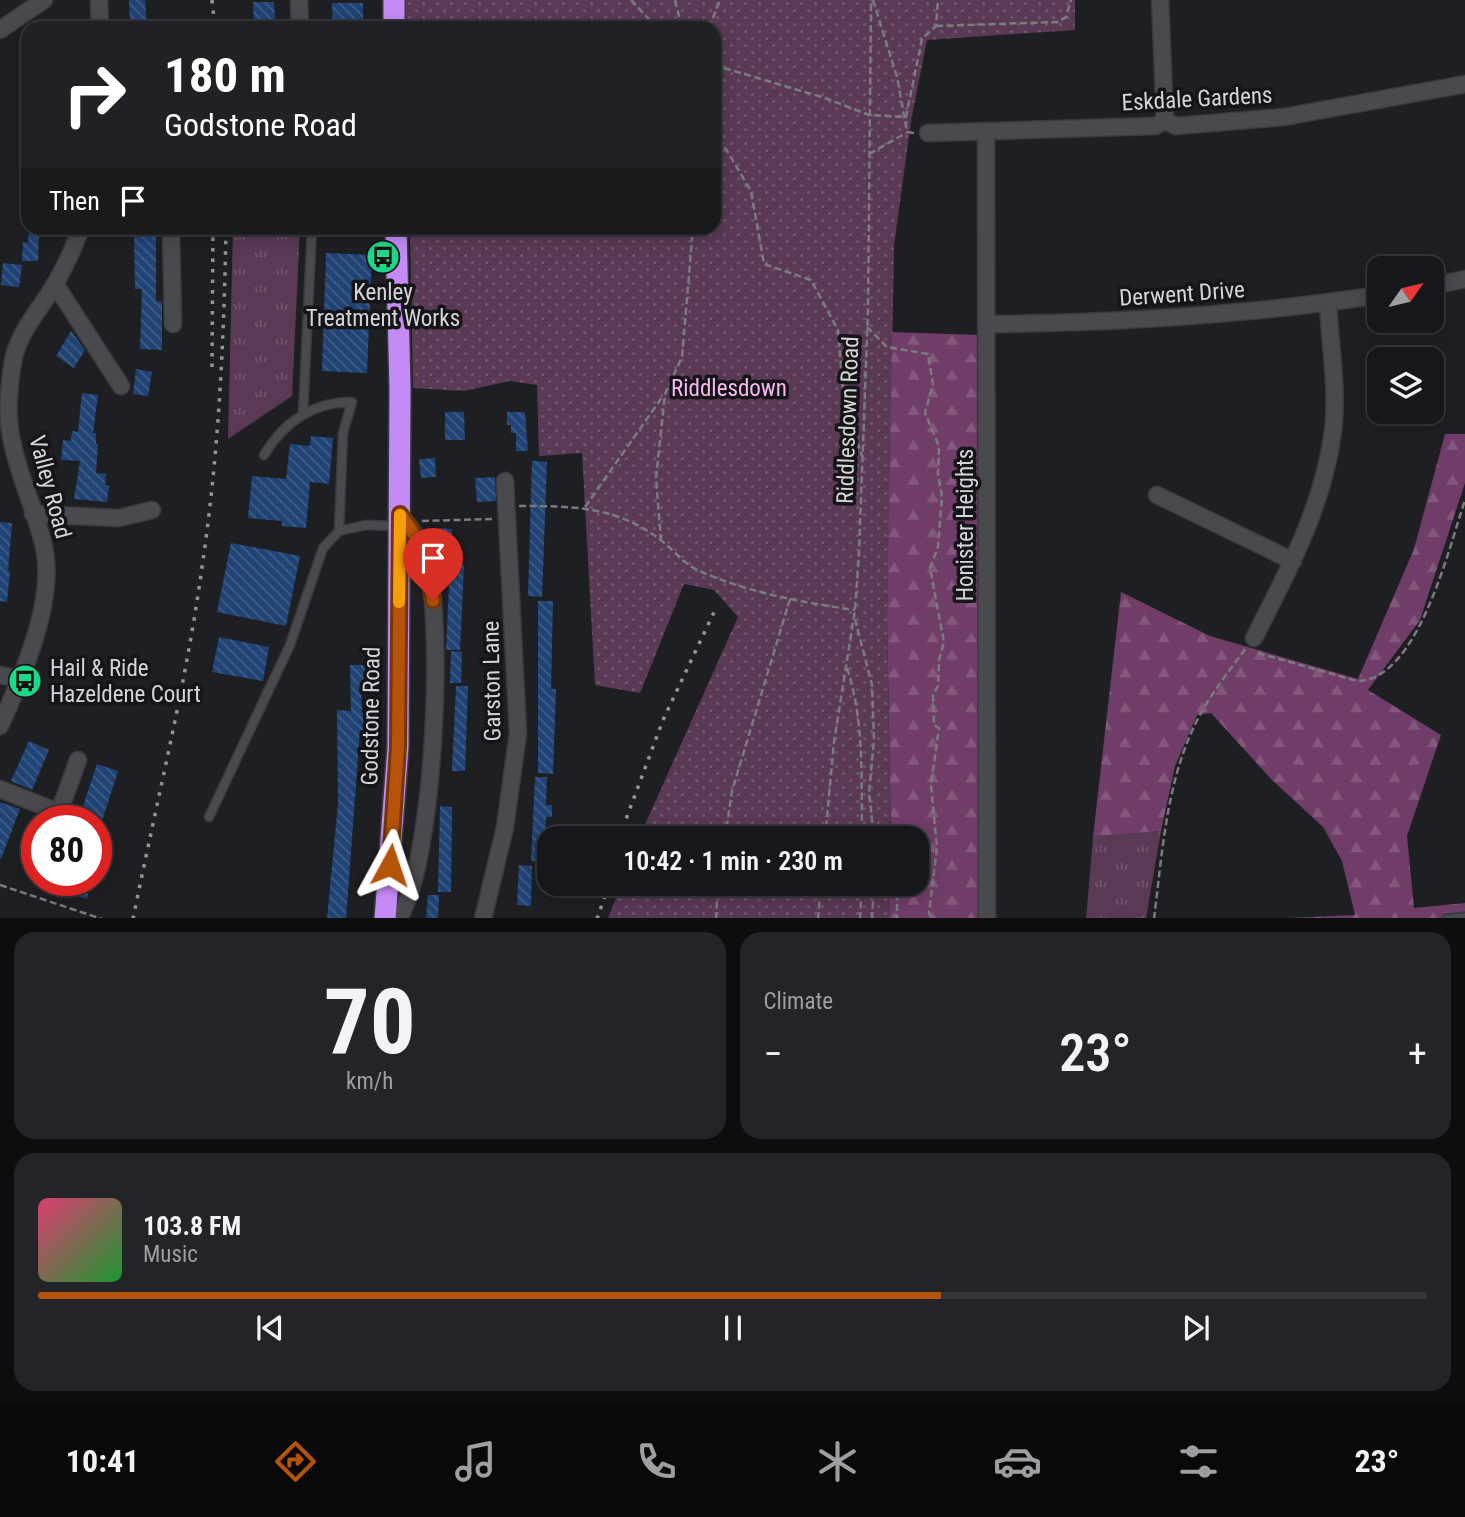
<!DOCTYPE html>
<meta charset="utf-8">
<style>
:root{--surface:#16171a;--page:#232427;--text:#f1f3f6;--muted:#9e9fa2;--line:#353639;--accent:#b45309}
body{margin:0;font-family:"Roboto Condensed",sans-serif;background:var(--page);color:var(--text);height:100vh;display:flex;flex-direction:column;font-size:26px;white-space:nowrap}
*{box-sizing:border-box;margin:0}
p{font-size:23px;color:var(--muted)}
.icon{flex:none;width:38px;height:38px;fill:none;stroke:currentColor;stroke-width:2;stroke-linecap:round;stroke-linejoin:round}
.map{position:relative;height:918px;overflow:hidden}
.sheet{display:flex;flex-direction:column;gap:14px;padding:14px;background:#0c0d0e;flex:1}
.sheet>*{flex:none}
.banner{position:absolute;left:21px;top:21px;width:700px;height:214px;border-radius:21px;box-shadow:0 4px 18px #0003,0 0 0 2px var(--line);background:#202124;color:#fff;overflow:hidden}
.needle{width:46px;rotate:56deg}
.controls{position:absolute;left:1367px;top:256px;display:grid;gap:14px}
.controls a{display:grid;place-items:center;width:77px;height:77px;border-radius:14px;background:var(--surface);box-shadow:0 4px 18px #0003,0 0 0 2px var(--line);font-size:35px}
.speed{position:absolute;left:21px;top:805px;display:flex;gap:14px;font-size:35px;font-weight:700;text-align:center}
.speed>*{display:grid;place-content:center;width:91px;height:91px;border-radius:50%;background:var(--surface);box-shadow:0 4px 18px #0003,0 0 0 2px var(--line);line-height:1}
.speed .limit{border:10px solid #d22;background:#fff;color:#111}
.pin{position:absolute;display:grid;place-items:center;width:60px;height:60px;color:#fff;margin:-72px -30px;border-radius:50% 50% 50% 0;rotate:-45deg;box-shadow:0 0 7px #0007}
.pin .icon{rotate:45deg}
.me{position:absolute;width:77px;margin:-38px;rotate:5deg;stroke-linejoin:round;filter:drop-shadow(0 0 5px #0008)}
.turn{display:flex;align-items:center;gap:24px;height:147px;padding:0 28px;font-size:32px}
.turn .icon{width:91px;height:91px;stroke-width:2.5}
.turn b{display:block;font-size:49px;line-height:60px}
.then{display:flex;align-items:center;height:66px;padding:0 28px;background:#0003;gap:14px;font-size:26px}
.big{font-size:52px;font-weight:600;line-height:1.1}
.sheet .tile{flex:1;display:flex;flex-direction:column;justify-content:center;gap:10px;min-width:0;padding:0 24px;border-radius:21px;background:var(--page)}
.sheet .dial{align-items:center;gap:0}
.dial b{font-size:91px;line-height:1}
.song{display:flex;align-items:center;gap:21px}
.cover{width:84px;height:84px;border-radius:10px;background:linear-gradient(135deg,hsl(340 70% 55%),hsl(130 70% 35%))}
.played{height:7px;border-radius:4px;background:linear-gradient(90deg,var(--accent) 65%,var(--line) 65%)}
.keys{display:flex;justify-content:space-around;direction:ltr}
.heat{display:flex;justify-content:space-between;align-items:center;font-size:38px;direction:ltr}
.sheet .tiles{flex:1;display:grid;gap:14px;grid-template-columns:1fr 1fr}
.tile:last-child{grid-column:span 2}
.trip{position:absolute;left:537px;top:826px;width:392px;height:70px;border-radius:21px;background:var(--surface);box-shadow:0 4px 18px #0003,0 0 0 2px var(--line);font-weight:600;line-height:70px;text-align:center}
.tab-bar{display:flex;height:112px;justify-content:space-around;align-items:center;background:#09090a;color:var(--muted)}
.tab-bar .icon{width:49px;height:49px}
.tab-bar .selected{color:var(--accent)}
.tab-bar b{font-size:32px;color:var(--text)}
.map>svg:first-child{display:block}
</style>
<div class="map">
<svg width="1465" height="919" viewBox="0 0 1465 919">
<defs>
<pattern id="grass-tufts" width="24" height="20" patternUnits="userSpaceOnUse" patternTransform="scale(1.75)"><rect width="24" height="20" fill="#5a3955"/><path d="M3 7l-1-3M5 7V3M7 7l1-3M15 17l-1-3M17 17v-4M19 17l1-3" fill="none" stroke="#71556d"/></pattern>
<pattern id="forest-firs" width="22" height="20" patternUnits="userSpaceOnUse" patternTransform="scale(1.75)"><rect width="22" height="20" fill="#703c68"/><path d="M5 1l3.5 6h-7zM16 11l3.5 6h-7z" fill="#84577d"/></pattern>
<pattern id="park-dots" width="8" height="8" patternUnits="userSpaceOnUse" patternTransform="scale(1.75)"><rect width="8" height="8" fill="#5a3955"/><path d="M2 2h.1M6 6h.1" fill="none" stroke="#71556d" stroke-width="1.8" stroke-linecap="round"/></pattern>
<pattern id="building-back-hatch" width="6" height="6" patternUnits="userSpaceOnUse" patternTransform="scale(1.75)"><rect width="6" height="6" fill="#204375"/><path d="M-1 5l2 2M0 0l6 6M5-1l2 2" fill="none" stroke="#405d88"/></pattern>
</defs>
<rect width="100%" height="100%" fill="#1e1f22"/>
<g fill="url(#grass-tufts)">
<polygon points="233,228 300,228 292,396 228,439"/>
<polygon points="1161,831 1146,918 1086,919 1093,837"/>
</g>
<g fill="url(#forest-firs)">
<polygon points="890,332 980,335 981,918 890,919 890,884 917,884 917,838 891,838 887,619"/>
<polygon points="1445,434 1465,434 1465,483 1420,620 1368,690 1441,735 1407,836 1414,908 1465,903 1465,918 1288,918 1355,915 1342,861 1323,827 1272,780 1211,713 1197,715 1175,766 1161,831 1093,837 1121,592 1210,636 1358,679 1414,549"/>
</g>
<g fill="url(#park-dots)">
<polygon points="406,0 1075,0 1075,30 927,40 911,121 894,246 887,619 891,838 639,838 738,617 714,590 684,584 640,693 595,685 582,453 539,456 537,385 510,381 464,391 413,388 410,228 714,228 714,28 406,28"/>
<polygon points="622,884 890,884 890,918 608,918"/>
</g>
<g fill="url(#building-back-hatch)">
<polygon points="129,0 145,0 147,28 130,28"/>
<polygon points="253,2 274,2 276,28 254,28"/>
<polygon points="332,3 363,3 363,28 333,28"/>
<polygon points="29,228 39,228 38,261 22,261 23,242 28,243"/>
<polygon points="134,228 156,228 156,301 162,302 162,350 140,349 142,289 135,289"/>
<polygon points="326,253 372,255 367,373 322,371"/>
<polygon points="3,263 22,265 19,287 1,285"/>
<polygon points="71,331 85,350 74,368 56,356"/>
<polygon points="136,369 152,372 148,396 133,394"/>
<polygon points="82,393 98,395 93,433 96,433 96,444 98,444 96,473 106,474 105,485 109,486 107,502 74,499 80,461 61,460 63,440 71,441 72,431 78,432"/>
<polygon points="445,412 464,412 465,440 445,440"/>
<polygon points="507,412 525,412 528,451 516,451 516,433 511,433 511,425 507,425"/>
<polygon points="311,436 333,438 329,484 310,482 306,528 282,526 282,521 248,518 252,476 286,479 290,444 310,446"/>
<polygon points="435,458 436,477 421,478 419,459"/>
<polygon points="532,461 547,462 542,597 528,596"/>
<polygon points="495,477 496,501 477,502 475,478"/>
<polygon points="0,522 12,523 8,572 5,571 10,572 7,602 0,601"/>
<polygon points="440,528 452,529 452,560 439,559"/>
<polygon points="231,543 300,556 286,626 217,612"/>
<polygon points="450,564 464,564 460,650 446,650"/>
<polygon points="538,601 553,601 551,689 556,689 553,774 538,773"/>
<polygon points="219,637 269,647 263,681 212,672"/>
<polygon points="451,651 462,652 461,683 450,683"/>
<polygon points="350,665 379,665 379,687 374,686 374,692 361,692 362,713 370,713 369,730 360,730 346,919 327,919 338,804 337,710 351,711"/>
<polygon points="456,686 468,686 465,771 452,771"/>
<polygon points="29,741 49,750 32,790 11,781"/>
<polygon points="97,764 118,771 102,821 78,821"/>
<polygon points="535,777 547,777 546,805 552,805 552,817 546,817 544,862 531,861"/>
<polygon points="0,802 20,809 1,859 0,859"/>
<polygon points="440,806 452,807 451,892 438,892"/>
<polygon points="519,865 532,866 531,906 517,905"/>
<polygon points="69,880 90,880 87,899 65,892"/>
<polygon points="428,895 439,895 438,919 426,919"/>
</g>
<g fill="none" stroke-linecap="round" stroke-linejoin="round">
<defs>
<g id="lane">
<polyline points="303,414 312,228"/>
<polyline points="339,531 366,525 398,526"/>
<path d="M209 817 290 645 323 548 339 531 343 433 352 402C313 402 284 422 264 455"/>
<polyline points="1446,919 1465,917"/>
</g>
<g id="street">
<polyline points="99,0 100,28"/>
<polyline points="299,0 300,28"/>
<polyline points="1160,0 1165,121"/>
<polyline points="0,30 44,0"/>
<polyline points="986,132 987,919"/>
<polyline points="928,133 1155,126 1165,121 1176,126 1284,117 1465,84"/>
<polyline points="171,228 173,324"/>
<polyline points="55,284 121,386"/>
<polyline points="1432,286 1465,279"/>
<path d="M988 324C1119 323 1249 315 1379 295"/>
<polyline points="1157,495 1293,561"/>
<polyline points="33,514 119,518 152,510"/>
<path d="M1254 638C1287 573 1321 511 1332 438 1339 395 1330 347 1328 303"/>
<polyline points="0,675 21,679"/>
<path d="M0 726C22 677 56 601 44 547 33 498 4 449 9 397 10 382 11 364 16 350 24 326 42 306 54 286 65 267 74 247 81 228"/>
<polyline points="0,789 58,812"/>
<polyline points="56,821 78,760"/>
<path d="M398 919C435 866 446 610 424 549 419 537 407 525 400 514"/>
<polyline points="483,919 505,827 518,733 505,481"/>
</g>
<g id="highway">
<polyline points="394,0 394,28"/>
<polyline points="385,919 398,747 400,388 396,228"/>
</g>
</defs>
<use href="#lane" stroke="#393a3d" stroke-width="11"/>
<use href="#street" stroke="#393a3d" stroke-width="19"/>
<use href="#highway" stroke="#393a3d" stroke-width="24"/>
<g stroke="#7b7c7f" stroke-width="2.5" stroke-dasharray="7 3.5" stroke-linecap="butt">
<polyline points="631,0 657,28"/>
<polyline points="675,0 682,28"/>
<polyline points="873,0 897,77 907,132 914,133"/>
<polyline points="936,26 1058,22 1066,17 1071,0"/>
<polyline points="709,28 720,0"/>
<polyline points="714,65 825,98 869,115 906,117 922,39 936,26 938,0"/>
<polyline points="714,129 751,191 764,264 811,280 838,330 844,402 862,456"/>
<polyline points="869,154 906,133"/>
<polyline points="867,327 887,347 928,354 933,384 925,413 939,446 938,474 942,497 938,547 930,568 944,642 939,660 938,686 933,695 934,725 939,728 931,785 937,848 929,913 932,919"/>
<path d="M519 506C573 506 617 506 662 541 677 553 685 566 704 573 751 593 805 603 855 610"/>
<polyline points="585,507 663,396"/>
<polyline points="422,521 493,519"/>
<polyline points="661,541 656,478 665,394 682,357 693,228"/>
<polyline points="855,619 872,685 874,740 869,793 874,838"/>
<path d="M1258 653 1357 681C1418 681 1449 547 1465 500"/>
<path d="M847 668C865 722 861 782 862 838"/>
<polyline points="725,838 732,791 790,599"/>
<polyline points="825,838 834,742 855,610 859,553 868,310 871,0"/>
<polyline points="892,884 897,897 897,919"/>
<polyline points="0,885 102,919"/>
<polyline points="716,919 718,884"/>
<polyline points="818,919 821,884"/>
<polyline points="860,919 862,884"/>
<polyline points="872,919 874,884"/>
<path d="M1154 919C1163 847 1167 769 1205 706 1217 686 1232 667 1246 648"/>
</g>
<use href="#lane" stroke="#494a4e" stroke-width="8"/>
<use href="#street" stroke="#494a4e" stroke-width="16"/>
<use href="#highway" stroke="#c48bf6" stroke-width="21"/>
<g stroke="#949597" stroke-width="3.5" stroke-dasharray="3.5 7" stroke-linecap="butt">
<polyline points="212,0 215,28"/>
<polyline points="212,367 213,228"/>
<polyline points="619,838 663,720 716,608"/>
<path d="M133 919C157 799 187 681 203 560 219 450 224 338 226 228"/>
<polyline points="597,919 609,884"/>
</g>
</g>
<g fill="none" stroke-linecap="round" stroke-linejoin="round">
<defs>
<polyline id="route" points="390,865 398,747 400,514 423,547 433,600"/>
</defs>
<use href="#route" stroke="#753606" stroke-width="18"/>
<use href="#route" stroke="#b45309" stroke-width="12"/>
<polyline stroke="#f59e0b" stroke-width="12" points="399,602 400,515"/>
</g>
<defs>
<symbol id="bus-disc" viewBox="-11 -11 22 22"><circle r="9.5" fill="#1bd988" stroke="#151519"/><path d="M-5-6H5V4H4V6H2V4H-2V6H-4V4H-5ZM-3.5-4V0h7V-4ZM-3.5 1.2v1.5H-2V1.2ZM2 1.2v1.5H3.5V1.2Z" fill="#111"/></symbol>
</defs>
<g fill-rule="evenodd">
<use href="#bus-disc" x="364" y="238" width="38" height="38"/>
<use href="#bus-disc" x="6" y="662" width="38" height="38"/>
</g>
<g text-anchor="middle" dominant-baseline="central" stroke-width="7" stroke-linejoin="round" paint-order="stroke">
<g font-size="23" fill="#d4d5d7" stroke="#151519">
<text transform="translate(1197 99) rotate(-3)">Eskdale Gardens</text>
<text transform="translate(1182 294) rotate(-4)">Derwent Drive</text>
<text transform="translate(848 420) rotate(-88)">Riddlesdown Road</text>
<text transform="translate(50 487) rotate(75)">Valley Road</text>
<text transform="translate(965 525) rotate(-90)">Honister Heights</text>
<text transform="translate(492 681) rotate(-91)">Garston Lane</text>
<text transform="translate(371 716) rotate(-89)">Godstone Road</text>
</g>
<g font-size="23" fill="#d4d5d7" stroke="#151519">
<text x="383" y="292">Kenley<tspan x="383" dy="26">Treatment Works</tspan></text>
<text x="50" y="668" text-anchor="start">Hail &amp; Ride<tspan x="50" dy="26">Hazeldene Court</tspan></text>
</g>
<g font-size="23" fill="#fabaef" stroke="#151519">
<text x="729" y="388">Riddlesdown</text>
</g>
</g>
</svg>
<div class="controls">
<a><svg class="needle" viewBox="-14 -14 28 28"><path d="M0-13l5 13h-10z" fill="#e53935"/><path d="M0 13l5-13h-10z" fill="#9e9fa2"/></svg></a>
<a><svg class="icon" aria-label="layers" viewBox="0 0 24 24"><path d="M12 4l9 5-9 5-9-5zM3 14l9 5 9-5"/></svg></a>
</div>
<div class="speed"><div class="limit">80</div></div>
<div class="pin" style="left:433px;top:600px;background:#d93025"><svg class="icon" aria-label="arrive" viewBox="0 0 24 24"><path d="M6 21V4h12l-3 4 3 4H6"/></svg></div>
<svg class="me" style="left:390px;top:865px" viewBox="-20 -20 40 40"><path d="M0-17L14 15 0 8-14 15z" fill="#b45309" stroke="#fff" stroke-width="4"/></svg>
<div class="trip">10:42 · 1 min · 230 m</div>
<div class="banner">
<div class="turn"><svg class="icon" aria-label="right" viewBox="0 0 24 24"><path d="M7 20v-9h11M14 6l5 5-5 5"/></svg><div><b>180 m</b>Godstone Road</div></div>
<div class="then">Then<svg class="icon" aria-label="arrive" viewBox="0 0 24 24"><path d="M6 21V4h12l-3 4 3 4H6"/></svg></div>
</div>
</div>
<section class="sheet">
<div class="tiles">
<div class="tile dial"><b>70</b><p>km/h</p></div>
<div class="tile"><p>Climate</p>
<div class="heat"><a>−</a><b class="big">23°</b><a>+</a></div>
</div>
<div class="tile">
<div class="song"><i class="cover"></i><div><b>103.8 FM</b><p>Music</p></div></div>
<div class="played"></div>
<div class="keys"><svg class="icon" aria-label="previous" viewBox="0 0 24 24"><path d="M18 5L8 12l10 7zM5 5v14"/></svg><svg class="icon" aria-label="pause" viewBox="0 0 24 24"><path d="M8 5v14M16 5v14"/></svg><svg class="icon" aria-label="next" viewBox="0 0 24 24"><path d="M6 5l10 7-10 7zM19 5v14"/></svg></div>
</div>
</div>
</section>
<nav class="tab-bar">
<b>10:41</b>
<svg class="icon selected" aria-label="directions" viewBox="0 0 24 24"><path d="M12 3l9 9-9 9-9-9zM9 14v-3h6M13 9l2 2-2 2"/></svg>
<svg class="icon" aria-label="music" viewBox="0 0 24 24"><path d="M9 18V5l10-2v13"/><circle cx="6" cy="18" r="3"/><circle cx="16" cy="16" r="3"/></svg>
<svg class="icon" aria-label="phone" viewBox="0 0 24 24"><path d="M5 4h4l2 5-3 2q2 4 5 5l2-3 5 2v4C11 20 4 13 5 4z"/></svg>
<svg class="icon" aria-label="climate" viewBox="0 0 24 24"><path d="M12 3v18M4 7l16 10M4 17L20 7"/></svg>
<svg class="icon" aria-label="car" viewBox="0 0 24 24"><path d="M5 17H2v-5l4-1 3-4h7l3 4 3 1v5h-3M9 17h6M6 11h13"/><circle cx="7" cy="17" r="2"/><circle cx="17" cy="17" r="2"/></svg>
<svg class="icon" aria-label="filters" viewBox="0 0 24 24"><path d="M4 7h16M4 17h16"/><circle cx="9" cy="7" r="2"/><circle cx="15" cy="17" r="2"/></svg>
<b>23°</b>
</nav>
